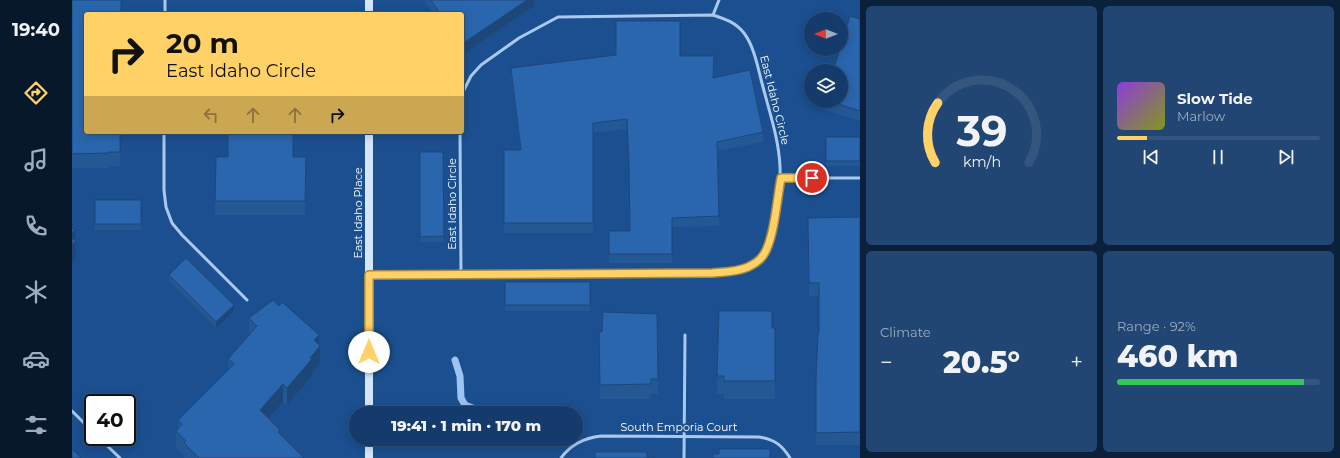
<!DOCTYPE html>
<meta charset="utf-8">
<style>
:root{--surface:#143b6b;--page:#214673;--text:#f1f3f6;--muted:#9dadc1;--line:#33557e;--accent:#ffd166}
body{margin:0;font-family:Montserrat,sans-serif;background:var(--page);color:var(--text);height:100vh;display:flex;flex-direction:column;font-size:15px;white-space:nowrap}
*{box-sizing:border-box;margin:0}
p{font-size:13px;color:var(--muted)}
.icon{flex:none;width:22px;height:22px;fill:none;stroke:currentColor;stroke-width:2;stroke-linecap:round;stroke-linejoin:round}
.map{position:relative;flex:1;overflow:hidden}
.drawer{display:flex;flex-direction:column;gap:6px;padding:6px;background:#0b203b;width:480px}
.drawer>*{flex:none}
.banner{position:absolute;left:12px;top:12px;width:380px;height:122px;border-radius:4px;box-shadow:0 2px 10px #0003,0 0 0 1px var(--line);background:#ffd166;color:#111;overflow:hidden}
.needle{width:26px;rotate:270deg}
.buttons{position:absolute;left:732px;top:12px;display:grid;gap:8px}
.buttons a{display:grid;place-items:center;width:44px;height:44px;border-radius:50%;background:var(--surface);box-shadow:0 2px 10px #0003,0 0 0 1px var(--line);font-size:20px}
.speed{position:absolute;left:12px;top:394px;display:flex;gap:8px;font-size:20px;font-weight:700;text-align:center}
.speed>*{display:grid;place-content:center;width:52px;height:52px;border-radius:50%;background:var(--surface);box-shadow:0 2px 10px #0003,0 0 0 1px var(--line);line-height:1}
.speed .limit{border:2px solid #111;border-radius:6px;background:#fff;color:#111}
.pin{position:absolute;display:grid;place-items:center;width:34px;height:34px;color:#fff;margin:-17px;border:2px solid #fff;border-radius:50%;box-shadow:0 1px 4px #0007}
.me{position:absolute;width:44px;margin:-22px;rotate:0deg;stroke-linejoin:round;filter:drop-shadow(0 0 3px #0008)}
.turn{display:flex;align-items:center;gap:14px;height:84px;padding:0 16px;font-size:18px}
.turn .icon{width:52px;height:52px;stroke-width:2.5}
.turn b{display:block;font-size:28px;line-height:34px}
.lanes{display:flex;align-items:center;height:38px;padding:0 16px;background:#0003;justify-content:center;gap:20px;direction:ltr}
.lanes .off{opacity:.35}
.big{font-size:30px;font-weight:800;line-height:1.1}
.drawer .card{flex:1;display:flex;flex-direction:column;justify-content:center;gap:6px;min-width:0;padding:0 14px;border-radius:6px;background:var(--page)}
.drawer .dial{align-items:center;gap:0}
.dial svg{height:104px;overflow:visible;fill:none;stroke:var(--line);stroke-width:7;stroke-linecap:round;text-anchor:middle}
.dial text{fill:var(--text);stroke:none}
.song{display:flex;align-items:center;gap:12px}
.cover{width:48px;height:48px;border-radius:6px;background:linear-gradient(135deg,hsl(270 70% 55%),hsl(70 70% 35%))}
.played{height:4px;border-radius:2px;background:linear-gradient(90deg,var(--accent) 15%,var(--line) 15%)}
.keys{display:flex;justify-content:space-around;direction:ltr}
.heat{display:flex;justify-content:space-between;align-items:center;font-size:22px;direction:ltr}
.charge{height:6px;border-radius:3px;background:linear-gradient(90deg,#34c759 92%,var(--line) 0)}
.drawer .tiles{flex:1;display:grid;gap:6px;grid-template-columns:repeat(2,1fr)}
.trip{position:absolute;left:277px;top:406px;width:234px;height:40px;border-radius:20px;background:var(--surface);box-shadow:0 2px 10px #0003,0 0 0 1px var(--line);font-weight:800;line-height:40px;text-align:center}
main{display:flex;flex:1;min-height:0}
.menu{display:flex;flex-direction:column;width:72px;justify-content:space-around;align-items:center;background:#08182b;color:var(--muted)}
.menu .icon{width:28px;height:28px}
.menu .current{color:var(--accent)}
.menu b{font-size:18px;color:var(--text)}
.map>svg:first-child{display:block}
</style>
<main>
<nav class="menu">
<b>19:40</b>
<svg class="icon current" aria-label="directions" viewBox="0 0 24 24"><path d="M12 3l9 9-9 9-9-9zM9 14v-3h6M13 9l2 2-2 2"/></svg>
<svg class="icon" aria-label="music" viewBox="0 0 24 24"><path d="M9 18V5l10-2v13"/><circle cx="6" cy="18" r="3"/><circle cx="16" cy="16" r="3"/></svg>
<svg class="icon" aria-label="phone" viewBox="0 0 24 24"><path d="M5 4h4l2 5-3 2q2 4 5 5l2-3 5 2v4C11 20 4 13 5 4z"/></svg>
<svg class="icon" aria-label="climate" viewBox="0 0 24 24"><path d="M12 3v18M4 7l16 10M4 17L20 7"/></svg>
<svg class="icon" aria-label="car" viewBox="0 0 24 24"><path d="M5 17H2v-5l4-1 3-4h7l3 4 3 1v5h-3M9 17h6M6 11h13"/><circle cx="7" cy="17" r="2"/><circle cx="17" cy="17" r="2"/></svg>
<svg class="icon" aria-label="filters" viewBox="0 0 24 24"><path d="M4 7h16M4 17h16"/><circle cx="9" cy="7" r="2"/><circle cx="15" cy="17" r="2"/></svg>
</nav>
<div class="map">
<svg width="788" height="458" viewBox="0 0 788 458">
<rect width="100%" height="100%" fill="#1b4f8f"/>
<g fill="none" stroke-linecap="round" stroke-linejoin="round">
<polyline stroke="#9cc4f0" stroke-width="7" points="383,360 388,376 389,398 393,405 408,411 429,410 444,413"/>
<g stroke="#a9c9ee" stroke-width="3">
<polyline points="93,0 93,14"/>
<polyline points="641,15 647,0"/>
<polyline points="92,132 92,190 94,207 100,223 110,235 175,300"/>
<polyline points="388,132 389,275"/>
<polyline points="709,178 788,178"/>
<path d="M298 275 640 273C657 272 676 271 689 259 701 247 709 185 708 167 707 140 698 114 691 87 686 69 683 48 672 33 663 22 653 19 641 15L486 17 447 38 409 65 399 76 392 90 390 96"/>
<polyline points="0,411 21,432"/>
<polyline points="26,437 48,458"/>
<path d="M489 458C499 444 512 438 529 436L687 437C702 439 710 445 718 458"/>
<polyline points="612,458 613,335"/>
</g>
<g stroke="#d6e6fa" stroke-width="8">
<polyline points="297,0 297,14"/>
<polyline points="297,413 297,132"/>
<polyline points="297,458 297,439"/>
</g>
</g>
<g fill="#245895">
<polygon points="0,0 14,14 48,132 48,166 37,167 37,168 0,168"/>
<polygon points="353,0 462,0 462,6 390,55 390,14 361,14 353,1"/>
<polygon points="788,19 788,121 752,110 752,101 769,101"/>
<polygon points="544,55 608,56 641,78 691,132 691,142 645,151 647,226 600,227 600,263 537,263 537,231 558,231 557,174 555,129 521,133 521,233 432,233 432,150 448,150 439,77 439,68"/>
<rect x="754" y="137" width="34" height="29"/>
<polygon points="348,152 371,152 372,242 348,242"/>
<polygon points="221,157 234,172 233,215 143,215 143,201"/>
<rect x="23" y="200" width="46" height="30"/>
<polygon points="788,217 788,445 744,445 744,379 747,333 747,296 737,296 736,218"/>
<polygon points="97,275 162,311 144,328 97,281"/>
<rect x="433" y="282" width="85" height="29"/>
<polygon points="585,314 586,394 579,394 579,399 528,399 527,332 530,332"/>
<polygon points="177,318 247,344 248,364 240,373 240,376 215,405 211,402 196,418 208,434 232,458 112,458 112,456 104,448 104,431 106,429 106,420 156,371 156,359 177,334"/>
<polygon points="700,328 703,328 703,399 652,399 652,394 645,394 645,376"/>
</g>
<g fill="#1d4779">
<polygon points="455,0 462,0 462,6 390,55 390,44"/>
<polygon points="3,230 4,259 0,263 0,233"/>
<polygon points="162,305 162,311 144,328 144,322"/>
<polygon points="247,335 247,348 248,346 248,364 240,373 240,376 215,405 215,388 238,358 242,340"/>
<polygon points="211,384 211,402 188,428 188,410"/>
</g>
<g fill="#2a66ad" stroke="#1d4779">
<polygon points="0,0 49,0 49,14 14,14 14,132 48,132 48,152 37,152 37,153 0,154"/>
<polygon points="359,0 455,0 390,44 390,14 368,14"/>
<polygon points="778,16 788,19 788,111 757,101 769,101 769,71 761,71 768,49 769,49 769,45"/>
<polygon points="544,21 608,21 608,56 642,56 641,78 678,70 691,132 645,142 647,216 600,218 600,254 537,254 537,231 558,231 557,164 555,119 521,123 521,223 432,223 432,150 449,150 439,68 544,55"/>
<polygon points="156,132 221,132 221,157 234,157 233,201 143,201 144,157 156,157"/>
<rect x="754" y="137" width="34" height="24"/>
<polygon points="348,152 371,152 372,236 348,237"/>
<rect x="23" y="200" width="46" height="24"/>
<polygon points="788,217 788,432 744,433 744,379 746,333 747,333 747,283 737,283 736,218"/>
<polygon points="0,228 3,230 0,233"/>
<polygon points="0,238 4,241 0,245"/>
<polygon points="114,258 162,305 144,322 97,275"/>
<rect x="433" y="282" width="85" height="23"/>
<polygon points="201,300 207,306 210,302 247,335 242,340 248,346 238,358 240,359 215,388 211,384 188,410 208,430 206,432 232,458 127,458 112,443 114,441 104,431 110,424 106,420 162,364 156,359 185,326 177,318"/>
<polygon points="647,311 700,311 700,328 703,328 703,381 652,381 652,376 645,376"/>
<polygon points="531,312 585,314 586,379 579,379 579,384 528,385 527,332 530,332"/>
<polygon points="0,449 9,458 0,458"/>
<polygon points="647,449 698,449 698,458 641,458 641,454 647,454"/>
<polygon points="523,452 575,452 575,457 582,457 582,458 523,458"/>
</g>
<g fill="none" stroke-linecap="round" stroke-linejoin="round">
<defs>
<path id="route" d="M297 352V275L640 273C652 272 665 272 676 267 680 265 686 262 689 258 702 245 705 198 709 178H740"/>
</defs>
<use href="#route" stroke="#a68842" stroke-width="10"/>
<use href="#route" stroke="#ffd166" stroke-width="7"/>
</g>
<g text-anchor="middle" dominant-baseline="central" stroke-width="4" stroke-linejoin="round" paint-order="stroke">
<g font-size="11" fill="#fff" stroke="#1b4f8f">
<text transform="translate(703 100) rotate(76)">East Idaho Circle</text>
<text transform="translate(380 204) rotate(-90)">East Idaho Circle</text>
<text transform="translate(286 213) rotate(-90)">East Idaho Place</text>
<text x="607" y="427">South Emporia Court</text>
</g>
</g>
</svg>
<div class="buttons">
<a><svg class="needle" viewBox="-14 -14 28 28"><path d="M0-13l5 13h-10z" fill="#e53935"/><path d="M0 13l5-13h-10z" fill="#9dadc1"/></svg></a>
<a><svg class="icon" aria-label="layers" viewBox="0 0 24 24"><path d="M12 4l9 5-9 5-9-5zM3 14l9 5 9-5"/></svg></a>
</div>
<div class="speed"><div class="limit">40</div></div>
<div class="pin" style="left:740px;top:178px;background:#d93025"><svg class="icon" aria-label="arrive" viewBox="0 0 24 24"><path d="M6 21V4h12l-3 4 3 4H6"/></svg></div>
<svg class="me" style="left:297px;top:352px" viewBox="-20 -20 40 40"><circle r="19" fill="#fff"/><path d="M0-13L10 11 0 6-10 11z" fill="#ffd166"/></svg>
<div class="trip">19:41 · 1 min · 170 m</div>
<div class="banner">
<div class="turn"><svg class="icon" aria-label="right" viewBox="0 0 24 24"><path d="M7 20v-9h11M14 6l5 5-5 5"/></svg><div><b>20 m</b>East Idaho Circle</div></div>
<div class="lanes"><svg class="icon off" aria-label="left" viewBox="0 0 24 24"><path d="M17 20v-9H6M10 6l-5 5 5 5"/></svg><svg class="icon off" aria-label="ahead" viewBox="0 0 24 24"><path d="M12 20V5M6 11l6-6 6 6"/></svg><svg class="icon off" aria-label="ahead" viewBox="0 0 24 24"><path d="M12 20V5M6 11l6-6 6 6"/></svg><svg class="icon" aria-label="right" viewBox="0 0 24 24"><path d="M7 20v-9h11M14 6l5 5-5 5"/></svg></div>
</div>
</div>
<section class="drawer">
<div class="tiles">
<div class="card dial"><svg viewBox="0 0 100 80">
<path d="M14 69A42 42 0 1 1 86 69"/>
<path d="M14 69A42 42 0 0 1 16 23" stroke="#ffd166"/>
<text x="50" y="56" font-size="32" font-weight="700">39</text>
<text x="50" y="72" font-size="11">km/h</text>
</svg></div>
<div class="card">
<div class="song"><i class="cover"></i><div><b>Slow Tide</b><p>Marlow</p></div></div>
<div class="played"></div>
<div class="keys"><svg class="icon" aria-label="previous" viewBox="0 0 24 24"><path d="M18 5L8 12l10 7zM5 5v14"/></svg><svg class="icon" aria-label="pause" viewBox="0 0 24 24"><path d="M8 5v14M16 5v14"/></svg><svg class="icon" aria-label="next" viewBox="0 0 24 24"><path d="M6 5l10 7-10 7zM19 5v14"/></svg></div>
</div>
<div class="card"><p>Climate</p>
<div class="heat"><a>−</a><b class="big">20.5°</b><a>+</a></div>
</div>
<div class="card"><p>Range · 92%</p><b class="big">460 km</b><div class="charge"></div></div>
</div>
</section>
</main>
